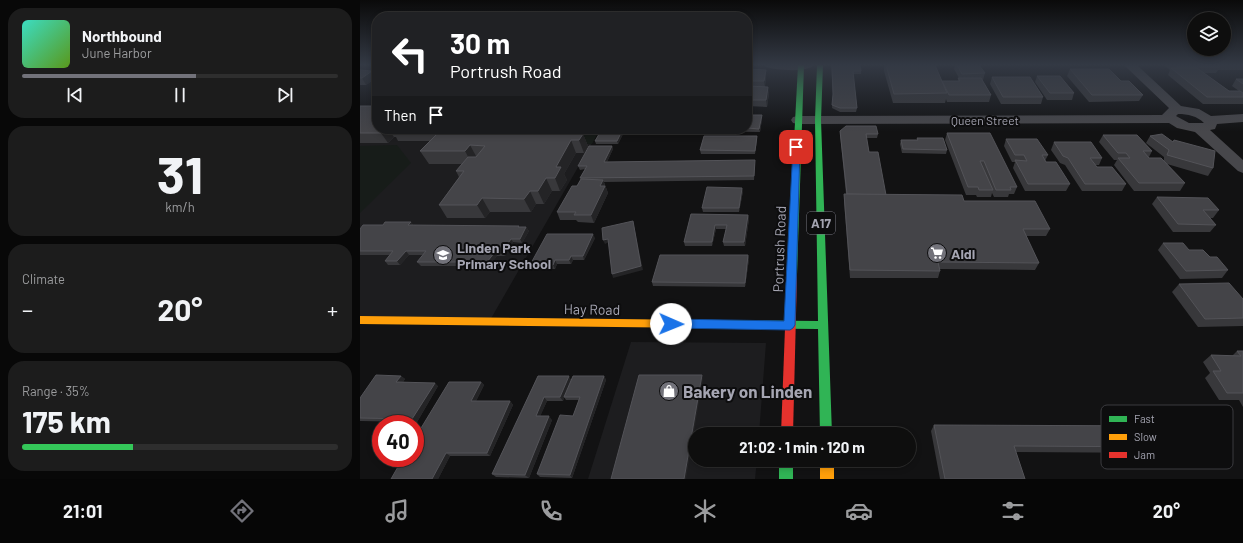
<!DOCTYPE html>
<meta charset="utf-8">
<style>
:root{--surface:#0e0e0e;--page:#1c1c1c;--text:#f1f3f6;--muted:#9b9c9e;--line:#2e2e2e;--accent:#72727a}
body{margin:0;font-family:Barlow,sans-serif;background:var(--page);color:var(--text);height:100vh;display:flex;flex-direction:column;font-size:15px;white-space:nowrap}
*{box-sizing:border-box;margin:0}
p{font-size:13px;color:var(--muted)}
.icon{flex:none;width:22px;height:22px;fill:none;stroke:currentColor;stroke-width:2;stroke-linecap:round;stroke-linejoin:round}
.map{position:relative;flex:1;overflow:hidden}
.side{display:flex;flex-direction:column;gap:8px;padding:8px;background:#080808;width:360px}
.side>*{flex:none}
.banner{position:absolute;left:12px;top:12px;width:380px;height:122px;border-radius:16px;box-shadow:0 2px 6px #0003,0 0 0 1px var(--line);background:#202124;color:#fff;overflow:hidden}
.controls{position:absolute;left:827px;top:12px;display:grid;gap:8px}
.controls a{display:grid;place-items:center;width:44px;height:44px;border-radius:50%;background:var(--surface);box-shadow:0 2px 6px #0003,0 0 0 1px var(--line);font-size:20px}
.speed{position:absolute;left:12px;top:415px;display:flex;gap:8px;font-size:20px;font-weight:700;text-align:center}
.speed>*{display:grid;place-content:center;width:52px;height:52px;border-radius:50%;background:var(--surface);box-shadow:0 2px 6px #0003,0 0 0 1px var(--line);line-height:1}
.speed .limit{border:6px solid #d22;background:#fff;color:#111}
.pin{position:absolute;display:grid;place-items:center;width:34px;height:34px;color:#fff;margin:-17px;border-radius:8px;box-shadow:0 2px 6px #0006}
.me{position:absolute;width:44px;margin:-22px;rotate:91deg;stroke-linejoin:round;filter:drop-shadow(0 0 3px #0008)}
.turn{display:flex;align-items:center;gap:14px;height:84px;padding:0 12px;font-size:18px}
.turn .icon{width:52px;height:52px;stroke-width:2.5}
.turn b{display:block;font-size:28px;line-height:34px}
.then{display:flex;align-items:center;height:38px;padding:0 12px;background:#0003;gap:8px;font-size:15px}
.big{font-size:30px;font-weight:700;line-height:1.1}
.side .tile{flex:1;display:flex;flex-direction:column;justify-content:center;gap:6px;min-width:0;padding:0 14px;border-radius:16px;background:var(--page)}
.side .dial{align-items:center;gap:0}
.dial b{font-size:52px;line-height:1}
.song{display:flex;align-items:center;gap:12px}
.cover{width:48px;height:48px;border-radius:6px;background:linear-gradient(135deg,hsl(170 70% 55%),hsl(90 70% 35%))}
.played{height:4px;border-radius:2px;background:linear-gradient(90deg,var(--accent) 55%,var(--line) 55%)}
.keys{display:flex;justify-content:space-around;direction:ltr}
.heat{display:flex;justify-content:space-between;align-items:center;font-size:22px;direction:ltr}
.charge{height:6px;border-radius:3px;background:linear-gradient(90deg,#34c759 35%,var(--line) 0)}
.trip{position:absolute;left:328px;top:427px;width:228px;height:40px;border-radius:20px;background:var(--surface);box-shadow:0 2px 6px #0003,0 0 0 1px var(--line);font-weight:700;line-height:40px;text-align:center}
.menu{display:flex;height:64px;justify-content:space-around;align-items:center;background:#060606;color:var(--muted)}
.menu .icon{width:28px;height:28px}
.menu .on{color:var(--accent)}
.menu b{font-size:18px;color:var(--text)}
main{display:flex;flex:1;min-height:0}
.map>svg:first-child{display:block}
</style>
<main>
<section class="side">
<div class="tile">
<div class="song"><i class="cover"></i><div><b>Northbound</b><p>June Harbor</p></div></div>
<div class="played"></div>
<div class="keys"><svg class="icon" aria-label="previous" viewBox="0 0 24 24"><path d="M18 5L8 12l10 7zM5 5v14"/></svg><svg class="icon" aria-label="pause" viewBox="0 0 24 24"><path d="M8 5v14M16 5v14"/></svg><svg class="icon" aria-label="next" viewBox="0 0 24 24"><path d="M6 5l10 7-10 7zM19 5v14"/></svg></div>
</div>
<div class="tile dial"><b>31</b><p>km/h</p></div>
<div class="tile"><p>Climate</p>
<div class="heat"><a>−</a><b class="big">20°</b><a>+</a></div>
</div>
<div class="tile"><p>Range · 35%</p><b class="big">175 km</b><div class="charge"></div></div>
</section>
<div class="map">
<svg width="883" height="479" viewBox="0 0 883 479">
<rect width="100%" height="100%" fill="#121213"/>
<g fill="#1d1d1f">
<polygon points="0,112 17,129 240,129 129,322 0,320"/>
<polygon points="271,342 406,343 399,434 335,434 335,460 397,460 395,479 228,479"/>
</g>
<g fill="#171c19">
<polygon points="157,129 240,129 232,144 139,143"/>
<polygon points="37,145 51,163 0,213 0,146"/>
</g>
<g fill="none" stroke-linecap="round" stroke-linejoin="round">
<g fill="#47474b" fill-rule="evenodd">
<path d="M404 65H454C447 73 416 70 406 67Z"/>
<path d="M764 65H777L821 106 839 109 851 116 883 114V122L857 124 855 129 850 130 883 160V173L878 171 835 132 817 128 809 123 438 124 433 123 431 120 433 117 438 116 802 115 809 108ZM818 114C828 114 837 116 844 123H829L816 116Z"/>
</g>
<g fill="#30b455" fill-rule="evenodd">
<polygon points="438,65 444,65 437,275 435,278 429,278 427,275"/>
<polygon points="457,65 463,65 461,120 472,434 460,434 458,329 341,328 337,327 336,324 337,321 341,320 458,321 455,120"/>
<rect x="419" y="460" width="14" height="19"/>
</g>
<g fill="#ff9f0a" fill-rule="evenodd">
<polygon points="0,316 341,320 345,321 346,324 345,327 341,328 0,324"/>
<rect x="460" y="460" width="14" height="19"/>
</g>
<polygon fill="#e5322d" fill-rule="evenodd" points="432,271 435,272 437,275 433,434 421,434 427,275 429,272"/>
</g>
<g fill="#38383b">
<polygon points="471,65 500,65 501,71 501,74 493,74 497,108 496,112 480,112 472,108 473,96"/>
<polygon points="524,65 575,65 582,81 598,81 598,78 599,78 594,69 595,65 619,65 625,73 623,80 622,80 631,95 629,102 587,102 586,99 585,103 533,103 524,71"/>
<polygon points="804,65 883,65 883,70 858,70 856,73 844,73 869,91 879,91 872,86 876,79 883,79 883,104 843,104 808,75 810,70"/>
<polygon points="387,69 406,70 406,76 405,87 409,93 407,107 387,106"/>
<polygon points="710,69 783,95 779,101 729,102 707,76"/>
<polygon points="0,70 16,78 6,85 0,85"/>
<polygon points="677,76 714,93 712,100 687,100 675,82"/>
<polygon points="632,77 683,97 681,104 641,104 630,84"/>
<polygon points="0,106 17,129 111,129 108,133 223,134 228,146 224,153 216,153 204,174 207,180 200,191 192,191 184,204 176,204 171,212 130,212 125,218 87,218 79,205 99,177 96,171 102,164 69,164 60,151 71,141 38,141 36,137 34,137 28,143 0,143"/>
<polygon points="387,115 402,119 400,132 265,130 258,144 236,144 235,141 242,129 387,129"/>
<polygon points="480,131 518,134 517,138 506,138 509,152 526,195 604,201 690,229 686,236 666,236 679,263 675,270 580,269 580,271 578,278 490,278 484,202 484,194 486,194 480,134"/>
<polygon points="587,133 657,187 654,194 649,194 648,197 634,197 632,193 631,197 617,197 616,195 606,195 585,140"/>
<polygon points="743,135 792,151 789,157 789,158 804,160 804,157 786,143 790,136 813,142 814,140 853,168 848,176 807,164 825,183 820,191 774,191 754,165 757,160 754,160 739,142"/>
<polygon points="397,136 397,140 395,154 341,154 340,150"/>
<polygon points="557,138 587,150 586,154 542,153 540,144 541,140 557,140"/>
<polygon points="646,139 688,155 685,161 710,184 706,191 665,191 653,168 655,162 652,162 644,146"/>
<polygon points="694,142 742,158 739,165 735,165 737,167 766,184 762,191 722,191 705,165 700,163 691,150"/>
<polygon points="252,146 253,149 247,162 395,164 394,180 244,182 248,193 234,223 218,222 216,220 200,220 197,212 217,186 221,179 220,178 225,169 220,170 218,166"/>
<polygon points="383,191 379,212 343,212 342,208"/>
<polygon points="797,197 859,210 853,218 850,218 856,225 850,232 813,232 792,204"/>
<polygon points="331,214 388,215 389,219 385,246 364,246 363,242 366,229 356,229 352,246 325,246 324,242"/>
<polygon points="51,222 53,225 166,227 169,231 162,243 153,242 145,256 137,256 129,266 61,266 57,262 63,255 49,255 40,265 28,265 25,261 30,255 0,255 0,229 23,225"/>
<polygon points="235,238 224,260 213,260 211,264 197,264 195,269 172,269 170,265"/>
<polygon points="803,243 850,257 868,270 862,278 820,279 798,250"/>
<polygon points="388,255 389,259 385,287 293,286 292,282"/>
<polygon points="819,284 883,299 883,326 838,327 812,292"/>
<polygon points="877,351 883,351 883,407 879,400 859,400 845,378 850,373 843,362 851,355 872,356"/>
<polygon points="41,376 45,379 43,382 78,386 57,422 0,421 0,398"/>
<polygon points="178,376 211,379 244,376 246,380 212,478 180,477 177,474 213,416 219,400 206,400 204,397 203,401 187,401 180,416 192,420 169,478 136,477 132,474"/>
<polygon points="121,382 124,385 116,401 150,401 153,405 130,456 90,456 78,479 31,479"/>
<polygon points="574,425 818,447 810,453 656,452 665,479 580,479 571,431"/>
</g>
<g fill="#242426">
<polygon points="406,70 406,76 404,88 404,81"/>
<polygon points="12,71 16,78 6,85 2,78"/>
<polygon points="408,87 409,93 407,107 406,100"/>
<polygon points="402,115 402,119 400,132 399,129"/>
<polygon points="25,129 28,129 34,137 28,143 21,133"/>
<polygon points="97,129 111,129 101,140 95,130"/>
<polygon points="263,129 265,129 265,130 258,144 257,141"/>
<polygon points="223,134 228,146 224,153 219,140"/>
<polygon points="397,136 397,140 395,154 395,151"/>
<polygon points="211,140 216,153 204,174 207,180 200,191 195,178 196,167"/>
<polygon points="110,145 117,158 112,164 105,151"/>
<polygon points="252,146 253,149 245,166 244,162"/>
<polygon points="186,178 192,191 184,204 178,191"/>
<polygon points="243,180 248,193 234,223 231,215 240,186"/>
<polygon points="382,188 383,191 379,212 379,208"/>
<polygon points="170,191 176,204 171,212 164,199"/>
<polygon points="122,198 130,212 125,218 117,205"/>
<polygon points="388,215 389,219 385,246 384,242"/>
<polygon points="273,221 283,270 253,278 252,274"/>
<polygon points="51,222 54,226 48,225"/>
<polygon points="355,225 356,229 352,246 352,242"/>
<polygon points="166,227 169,231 162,243 160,239"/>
<polygon points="233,234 235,238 224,260 223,256"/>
<polygon points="151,239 153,242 145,256 142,252"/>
<polygon points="248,239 249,242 245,244 243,240"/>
<polygon points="46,251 49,255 40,265 37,261"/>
<polygon points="135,252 137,256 129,266 127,262"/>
<polygon points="388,255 389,259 385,287 385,283"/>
<polygon points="211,256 213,260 211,264 209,260"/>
<polygon points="195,260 197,264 195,269 193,265"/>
<polygon points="342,375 343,379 326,479 324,479"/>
<polygon points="41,376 45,379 40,386 36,382"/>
<polygon points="209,376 211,380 203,401 200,397"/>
<polygon points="244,376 246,380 212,478 210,475"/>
<polygon points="121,382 124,385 114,405 111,401"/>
<polygon points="75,383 78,386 57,422 52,419"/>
<polygon points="184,397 187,401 179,419 176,416"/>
<polygon points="150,401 153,405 130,456 127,453"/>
<polygon points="189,416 192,420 169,478 165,475"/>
<polygon points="86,453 90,456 78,479 72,479"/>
</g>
<g fill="#444448" stroke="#535358">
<polygon points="472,65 500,65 501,71 493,71 497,108 480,108 472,105 473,94"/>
<polygon points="526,65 575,65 587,93 534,94"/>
<polygon points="597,65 619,65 625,73 602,74"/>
<polygon points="816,65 858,65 860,67 817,67"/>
<polygon points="811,68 837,68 869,91 880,91 883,93 883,97 847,97"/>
<polygon points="387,69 406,70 404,81 387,81"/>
<polygon points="710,69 749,69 761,81 769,81 783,95 732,95"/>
<polygon points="0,70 12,71 2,78 0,78"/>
<polygon points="677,76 700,76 714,93 690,93"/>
<polygon points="632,77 670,77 683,97 643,97"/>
<polygon points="598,78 621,78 631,95 589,95 582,81 600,81"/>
<polygon points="876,79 883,79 883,84"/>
<polygon points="387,86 408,87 406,100 387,100"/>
<polygon points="0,106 17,106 17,129 25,129 21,133 0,133"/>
<polygon points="387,115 402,115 399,129 387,128"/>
<polygon points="486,126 516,126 518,134 506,134 509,152 518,152 526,195 487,194 480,131"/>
<polygon points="34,129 97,129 95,130 32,131"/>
<polygon points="242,129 263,129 257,141 235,141"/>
<polygon points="78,133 223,134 219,140 211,140 196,167 201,167 195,178 186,178 178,191 170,191 164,199 122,198 117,205 79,205 104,171 96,171 108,157 116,157 125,146 110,145 105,151 60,151"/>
<polygon points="587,133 630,133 657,187 650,187 651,190 636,190 624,161 620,161 633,190 619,190 618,187 608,187"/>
<polygon points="802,134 813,142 814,140 855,151 853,168 807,155 809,150 790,136"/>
<polygon points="743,135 777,135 792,151 783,151 789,158 801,158 825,183 779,183 758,158 770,158 766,153 758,153"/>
<polygon points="344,136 397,136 395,151 340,150"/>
<polygon points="557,138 583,138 587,150 543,149 541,140 558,140"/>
<polygon points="646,139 677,139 688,155 682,155 686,162 696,162 710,184 668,184 655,160 667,161 664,155 655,155"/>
<polygon points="694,142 731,142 742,158 730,158 737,167 752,167 766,184 725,184 708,158 703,156"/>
<polygon points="229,146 252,146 244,162 395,160 394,176 220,178 227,166 218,166"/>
<polygon points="221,179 243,180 240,186 245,186 231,215 214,215 216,212 197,212 212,186 217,186"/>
<polygon points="347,187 382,188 379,208 342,208"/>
<polygon points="484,194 602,195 604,201 675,201 690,229 663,229 679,263 578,262 580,271 490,270"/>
<polygon points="797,197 848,198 859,210 843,210 856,225 818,224"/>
<polygon points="331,214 388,215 384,242 363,242 367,225 355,225 352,242 324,242"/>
<polygon points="273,221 281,266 252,274 248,239 243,240 242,228"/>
<polygon points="25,222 51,222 48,225 159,226 158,227 166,227 160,239 151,239 142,252 135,252 127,262 57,262 66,251 46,251 37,261 25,261 33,251 0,251 0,229 3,225 23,225"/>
<polygon points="187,234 233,234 223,256 211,256 209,260 195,260 193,265 170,265"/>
<polygon points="803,243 823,243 829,250 843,250 850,257 857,257 868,270 826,271"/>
<polygon points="300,255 388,255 385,283 292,282"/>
<polygon points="869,283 883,299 883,318 845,319 819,284"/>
<polygon points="877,351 883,351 883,393 867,393 853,371 861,371 851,355 881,356"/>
<polygon points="16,375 41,376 36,382 75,383 52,419 0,418 0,398"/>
<polygon points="279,375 342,375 324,479 251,479"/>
<polygon points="178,376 209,376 200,397 184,397 176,416 189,416 165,475 132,474"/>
<polygon points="213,376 244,376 210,475 177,474 200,415 213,416 220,397 204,397"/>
<polygon points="89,382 121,382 111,401 150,401 127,453 86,453 72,479 31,479 43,458 55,458 55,438"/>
<polygon points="574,425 806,426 818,447 654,446 665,479 585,479"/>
</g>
<linearGradient id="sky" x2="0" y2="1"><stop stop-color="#0a0a0a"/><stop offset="0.49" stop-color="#333944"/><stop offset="1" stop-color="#333944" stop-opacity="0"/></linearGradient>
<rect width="883" height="132" fill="url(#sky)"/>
<polygon fill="#1a73e8" stroke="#114b97" points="436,145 440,147 435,325 433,328 430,330 311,328 307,327 305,324 307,321 311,319 424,321 433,147"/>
<defs>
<symbol id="supermarket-disc" viewBox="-11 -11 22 22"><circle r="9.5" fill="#72727a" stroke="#0d0d0e"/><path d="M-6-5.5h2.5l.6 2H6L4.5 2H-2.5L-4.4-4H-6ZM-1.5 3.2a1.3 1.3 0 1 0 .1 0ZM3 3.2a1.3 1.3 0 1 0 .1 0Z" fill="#fff"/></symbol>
<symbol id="school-disc" viewBox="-11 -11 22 22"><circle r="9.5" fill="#72727a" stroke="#0d0d0e"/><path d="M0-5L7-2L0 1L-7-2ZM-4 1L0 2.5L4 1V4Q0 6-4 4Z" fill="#fff"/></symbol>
<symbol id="shop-disc" viewBox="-11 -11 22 22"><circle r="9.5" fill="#72727a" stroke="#0d0d0e"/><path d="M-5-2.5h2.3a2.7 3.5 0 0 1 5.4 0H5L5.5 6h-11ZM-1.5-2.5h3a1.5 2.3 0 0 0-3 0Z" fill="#fff"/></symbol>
</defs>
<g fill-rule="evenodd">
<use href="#supermarket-disc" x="566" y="242" width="22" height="22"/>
<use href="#school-disc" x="72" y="244" width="22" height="22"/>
<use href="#shop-disc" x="298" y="380" width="22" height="22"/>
</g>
<g text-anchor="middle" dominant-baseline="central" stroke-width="4" stroke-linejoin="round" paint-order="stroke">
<g font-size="12" fill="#a5a5b2" stroke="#0d0d0e">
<text x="625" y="120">Queen Street</text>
</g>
<rect fill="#0d0d0e" stroke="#777781" stroke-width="1" x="447" y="212" width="28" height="22" rx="3"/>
<g font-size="13" font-weight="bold" fill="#a5a5b2">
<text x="461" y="223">A17</text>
</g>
<g font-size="14" font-weight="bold" fill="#a5a5b2" stroke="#0d0d0e" text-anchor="start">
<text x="97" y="247">Linden Park<tspan x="97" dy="16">Primary School</tspan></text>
<text x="591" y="253">Aldi</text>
</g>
<g font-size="14" fill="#a5a5b2" stroke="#0d0d0e">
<text transform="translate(419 249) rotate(-88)">Portrush Road</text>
<text transform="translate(232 309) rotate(1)">Hay Road</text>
</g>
<g font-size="17" font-weight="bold" fill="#a5a5b2" stroke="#0d0d0e" text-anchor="start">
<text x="323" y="391">Bakery on Linden</text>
</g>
</g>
<rect x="741" y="405" width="132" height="64" rx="6" fill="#0d0d0e" stroke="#3b3b3f" stroke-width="1"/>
<rect x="749" y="416" width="18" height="6" fill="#30b455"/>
<rect x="749" y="434" width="18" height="6" fill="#ff9f0a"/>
<rect x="749" y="452" width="18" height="6" fill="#e5322d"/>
<g font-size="11" fill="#a5a5b2">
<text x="774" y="423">Fast</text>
<text x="774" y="441">Slow</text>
<text x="774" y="459">Jam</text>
</g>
</svg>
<div class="controls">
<a><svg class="icon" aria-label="layers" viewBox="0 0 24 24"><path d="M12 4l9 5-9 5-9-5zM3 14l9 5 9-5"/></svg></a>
</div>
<div class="speed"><div class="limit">40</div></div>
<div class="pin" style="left:436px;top:147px;background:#d93025"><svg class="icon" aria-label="arrive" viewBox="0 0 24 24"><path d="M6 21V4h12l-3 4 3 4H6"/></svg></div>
<svg class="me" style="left:311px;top:324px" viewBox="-20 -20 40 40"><circle r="19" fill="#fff"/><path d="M0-13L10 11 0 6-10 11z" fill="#1a73e8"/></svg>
<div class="trip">21:02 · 1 min · 120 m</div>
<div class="banner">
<div class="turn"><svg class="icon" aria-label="left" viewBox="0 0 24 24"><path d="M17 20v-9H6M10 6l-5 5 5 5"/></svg><div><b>30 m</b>Portrush Road</div></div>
<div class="then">Then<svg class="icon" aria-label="arrive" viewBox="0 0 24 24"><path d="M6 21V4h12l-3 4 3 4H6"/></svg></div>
</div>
</div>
</main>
<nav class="menu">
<b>21:01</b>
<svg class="icon on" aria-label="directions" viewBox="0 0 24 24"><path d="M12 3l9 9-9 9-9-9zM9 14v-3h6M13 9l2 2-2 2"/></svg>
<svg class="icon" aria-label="music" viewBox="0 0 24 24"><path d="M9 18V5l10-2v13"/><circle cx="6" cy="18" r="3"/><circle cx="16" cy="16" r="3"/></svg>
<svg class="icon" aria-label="phone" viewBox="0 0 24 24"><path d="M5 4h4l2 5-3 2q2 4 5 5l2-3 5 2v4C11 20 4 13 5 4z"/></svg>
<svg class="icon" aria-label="climate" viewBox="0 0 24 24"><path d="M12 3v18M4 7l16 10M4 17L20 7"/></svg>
<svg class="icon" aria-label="car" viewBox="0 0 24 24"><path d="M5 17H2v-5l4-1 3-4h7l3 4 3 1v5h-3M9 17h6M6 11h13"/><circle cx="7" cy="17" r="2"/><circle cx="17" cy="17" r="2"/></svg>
<svg class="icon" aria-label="filters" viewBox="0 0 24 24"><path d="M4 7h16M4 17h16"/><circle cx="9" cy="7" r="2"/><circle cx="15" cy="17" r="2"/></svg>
<b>20°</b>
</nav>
